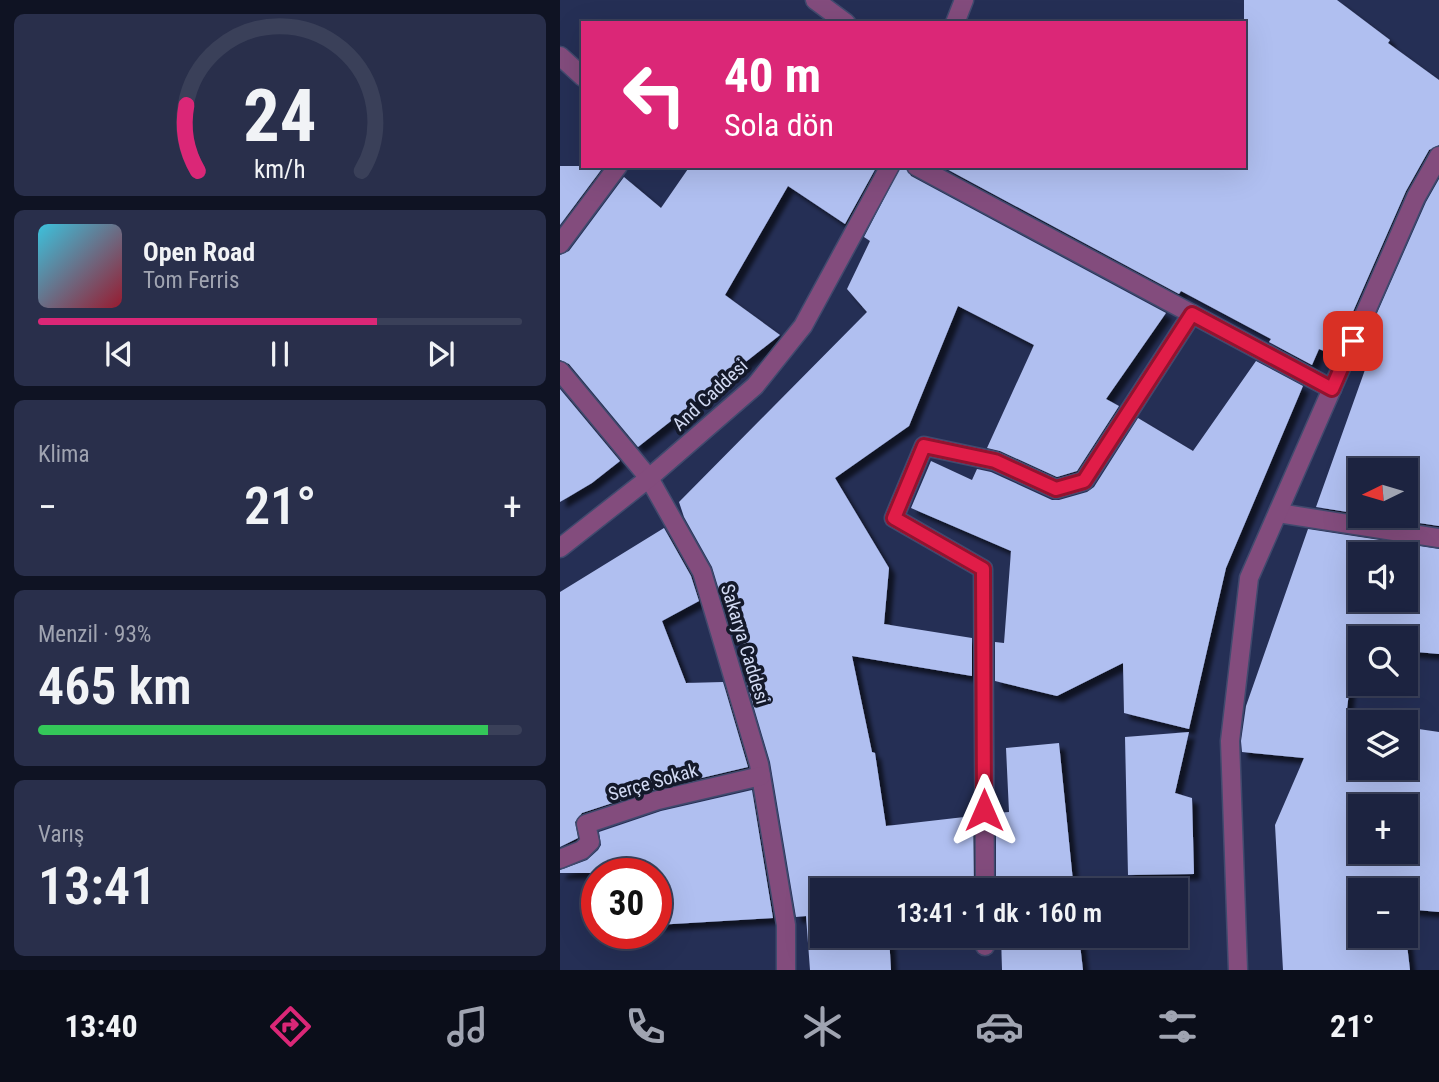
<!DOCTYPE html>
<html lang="tr">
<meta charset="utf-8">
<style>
:root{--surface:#1c2340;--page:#292f4b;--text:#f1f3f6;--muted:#a0a4b1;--line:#3a4059;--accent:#db2777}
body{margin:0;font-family:"Roboto Condensed",sans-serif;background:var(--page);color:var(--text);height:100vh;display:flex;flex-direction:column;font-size:26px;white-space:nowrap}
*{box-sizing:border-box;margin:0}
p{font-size:23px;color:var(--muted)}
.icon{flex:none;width:38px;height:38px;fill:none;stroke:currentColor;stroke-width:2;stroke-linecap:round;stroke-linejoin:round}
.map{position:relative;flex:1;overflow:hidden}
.sheet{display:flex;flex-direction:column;gap:14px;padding:14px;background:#0f1323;width:560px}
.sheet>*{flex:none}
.guide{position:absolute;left:21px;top:21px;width:665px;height:147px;border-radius:0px;box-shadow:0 7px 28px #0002,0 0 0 2px var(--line);background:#db2777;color:#fff;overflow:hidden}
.needle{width:46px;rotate:265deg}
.tools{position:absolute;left:788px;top:458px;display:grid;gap:14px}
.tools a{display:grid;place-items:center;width:70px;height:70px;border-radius:0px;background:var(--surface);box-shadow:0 7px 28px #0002,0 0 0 2px var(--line);font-size:35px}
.speed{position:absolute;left:21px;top:858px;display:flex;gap:14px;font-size:35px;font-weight:700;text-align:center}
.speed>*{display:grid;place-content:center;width:91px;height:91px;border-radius:50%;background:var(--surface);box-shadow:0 7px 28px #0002,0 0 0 2px var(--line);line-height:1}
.speed .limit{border:10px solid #d22;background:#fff;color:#111}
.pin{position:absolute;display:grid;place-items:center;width:60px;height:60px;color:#fff;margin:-30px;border-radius:14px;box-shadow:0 4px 10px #0006}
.me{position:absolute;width:77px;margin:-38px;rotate:0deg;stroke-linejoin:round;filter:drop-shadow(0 0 5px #0008)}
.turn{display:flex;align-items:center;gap:24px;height:147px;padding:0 28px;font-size:32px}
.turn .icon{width:91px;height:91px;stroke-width:2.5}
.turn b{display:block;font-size:49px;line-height:60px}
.big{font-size:52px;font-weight:600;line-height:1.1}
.sheet .widget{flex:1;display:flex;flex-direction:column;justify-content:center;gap:10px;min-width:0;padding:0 24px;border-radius:10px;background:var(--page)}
.sheet .dial{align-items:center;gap:0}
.dial svg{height:182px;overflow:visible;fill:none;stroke:var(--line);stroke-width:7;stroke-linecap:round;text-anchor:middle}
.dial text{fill:var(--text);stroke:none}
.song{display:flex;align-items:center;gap:21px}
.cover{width:84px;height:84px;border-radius:10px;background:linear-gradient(135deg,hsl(190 70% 55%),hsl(350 70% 35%))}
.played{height:7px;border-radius:4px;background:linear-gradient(90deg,var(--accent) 70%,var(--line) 70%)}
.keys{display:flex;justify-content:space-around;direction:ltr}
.heat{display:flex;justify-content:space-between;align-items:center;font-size:38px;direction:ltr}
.charge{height:10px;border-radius:5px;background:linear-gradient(90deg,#34c759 93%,var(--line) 0)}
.trip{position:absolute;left:250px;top:878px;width:378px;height:70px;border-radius:0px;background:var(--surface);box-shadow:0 7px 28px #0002,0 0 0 2px var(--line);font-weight:600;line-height:70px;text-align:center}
.tab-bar{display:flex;height:112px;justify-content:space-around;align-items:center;background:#0b0e1a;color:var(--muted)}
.tab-bar .icon{width:49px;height:49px}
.tab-bar .selected{color:var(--accent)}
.tab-bar b{font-size:32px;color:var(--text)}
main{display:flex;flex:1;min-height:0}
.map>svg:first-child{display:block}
</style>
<main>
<section class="sheet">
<div class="widget dial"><svg viewBox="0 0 100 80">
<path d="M14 69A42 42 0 1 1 86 69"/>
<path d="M14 69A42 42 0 0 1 9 40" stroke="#db2777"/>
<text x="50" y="56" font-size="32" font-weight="700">24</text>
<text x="50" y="72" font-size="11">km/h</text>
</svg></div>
<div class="widget">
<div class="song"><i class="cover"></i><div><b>Open Road</b><p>Tom Ferris</p></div></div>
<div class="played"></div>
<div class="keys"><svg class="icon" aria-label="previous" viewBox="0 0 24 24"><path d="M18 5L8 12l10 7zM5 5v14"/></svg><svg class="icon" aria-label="pause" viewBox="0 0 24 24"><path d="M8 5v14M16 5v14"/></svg><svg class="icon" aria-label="next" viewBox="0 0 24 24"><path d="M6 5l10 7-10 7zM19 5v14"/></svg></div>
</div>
<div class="widget"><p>Klima</p>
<div class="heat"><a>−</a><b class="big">21°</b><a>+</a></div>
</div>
<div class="widget"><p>Menzil · 93%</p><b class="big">465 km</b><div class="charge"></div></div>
<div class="widget"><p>Varış</p><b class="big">13:41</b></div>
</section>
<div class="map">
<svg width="879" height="970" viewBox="0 0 879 970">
<defs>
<filter id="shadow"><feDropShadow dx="6" dy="6" stdDeviation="2" flood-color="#0009"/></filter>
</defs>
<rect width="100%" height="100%" fill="#252f55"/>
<g fill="#b0bff0" fill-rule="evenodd" filter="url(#shadow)">
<polygon points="684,0 777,0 830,40 828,43 879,80 879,145 869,150 846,191 774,355 759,349 752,365 709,342 711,339 621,291 619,294 381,166 684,166"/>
<polygon points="0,166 44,166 0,225"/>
<polygon points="130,166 317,166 285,224 228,186 165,295 220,335 78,447 9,364 0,360 0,255 9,251 64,177 101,208"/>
<polygon points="341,166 345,166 351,176 606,313 546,399 559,406 517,471 497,477 440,451 427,448 474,345 398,306 349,426 275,478 329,568 324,624 412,638 412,676 292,656 312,752 315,753 326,826 413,816 414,891 262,891 262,936 329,936 331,970 250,970 246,916 236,917 210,762 186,681 197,681 161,589 159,590 152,567 124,517 119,502 307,312 287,289 310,241 304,237"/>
<polygon points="879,179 879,526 813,516 845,516 845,471 800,471 800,514 756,507 806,367 795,363 866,202"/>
<polygon points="696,361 743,386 666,568 629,729 564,713 563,663 497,696 435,681 435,642 444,643 451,551 351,508 371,461 412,480 417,469 431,472 492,500 499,500 527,492 534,487 578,418 633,451"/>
<polygon points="0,389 60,461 32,483 0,502"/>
<polygon points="104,528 131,576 139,601 102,621 126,683 163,682 188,767 95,789 22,813 15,822 18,838 0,847 0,592"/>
<path d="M748 529 879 549V654L845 651V639H800V650L794 649 786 718 819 723H800V768H845V727L879 732V912L845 909V891H800V936H845V928L850 970H723L715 825 744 758 682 752 681 741 686 706ZM800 555H845V600H800ZM800 807H845V852H800Z"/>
<polygon points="629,732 615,793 632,798 634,874 568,875 565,737"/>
<polygon points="499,743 514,891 436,891 436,813 449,812 446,748"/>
<polygon points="192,790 213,918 96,925 96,873 0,873 0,870 27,860 38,850 41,845 39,832 101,811"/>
<polygon points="441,936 519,936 523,970 442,970"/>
</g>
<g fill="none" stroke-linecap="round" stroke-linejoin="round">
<defs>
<g id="street">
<polyline points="255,0 286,23"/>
<polyline points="395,23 404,0"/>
<polyline points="0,56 23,77"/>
<polyline points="356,166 772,389"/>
<polyline points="0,244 58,166"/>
<polyline points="0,371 89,478 142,572 199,764 226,925 226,970"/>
<polyline points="718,513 879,538"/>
<polyline points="0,548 89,478 195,386 243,326 330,166"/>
<polyline points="0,859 22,850 30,842 26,824 98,800 201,776"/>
<polyline points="425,891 423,569 334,518 364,446 435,461 496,489 524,481 632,314"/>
<polyline points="425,936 425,946"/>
<polyline points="678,970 670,741 689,578 856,197 879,156"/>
</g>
</defs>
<use href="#street" stroke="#414a6e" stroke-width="21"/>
<use href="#street" stroke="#834c7d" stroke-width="18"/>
</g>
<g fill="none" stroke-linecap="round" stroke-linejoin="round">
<defs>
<polyline id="route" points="424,810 423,569 334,518 364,446 435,461 496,489 524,481 632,314 772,389 793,341"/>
</defs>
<use href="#route" stroke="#92132f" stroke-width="18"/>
<use href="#route" stroke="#e11d48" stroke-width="12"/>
</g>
<g text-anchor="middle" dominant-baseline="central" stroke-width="7" stroke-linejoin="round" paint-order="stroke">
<g font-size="19" fill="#d2daf3" stroke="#14192a">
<text transform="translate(150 395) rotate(-43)">And Caddesi</text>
<text transform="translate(185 644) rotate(73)">Sakarya Caddesi</text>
<text transform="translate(93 782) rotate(-16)">Serçe Sokak</text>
</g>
</g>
</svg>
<div class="tools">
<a><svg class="needle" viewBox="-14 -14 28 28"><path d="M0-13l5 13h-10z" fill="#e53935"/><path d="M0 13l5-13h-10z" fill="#a0a4b1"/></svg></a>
<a><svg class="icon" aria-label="sound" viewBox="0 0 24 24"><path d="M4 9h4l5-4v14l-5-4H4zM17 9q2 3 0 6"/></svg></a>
<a><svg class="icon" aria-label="search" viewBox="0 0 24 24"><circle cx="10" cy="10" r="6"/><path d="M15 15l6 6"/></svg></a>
<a><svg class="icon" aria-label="layers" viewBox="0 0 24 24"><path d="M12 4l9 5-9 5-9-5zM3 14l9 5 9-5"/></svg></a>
<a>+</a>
<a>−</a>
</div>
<div class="speed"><div class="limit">30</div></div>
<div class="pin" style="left:793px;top:341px;background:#d93025"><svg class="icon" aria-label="arrive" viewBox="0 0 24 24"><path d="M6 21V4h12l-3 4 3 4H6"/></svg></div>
<svg class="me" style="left:424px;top:810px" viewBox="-20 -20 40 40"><path d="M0-17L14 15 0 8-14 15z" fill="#e11d48" stroke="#fff" stroke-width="4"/></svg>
<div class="trip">13:41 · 1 dk · 160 m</div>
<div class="guide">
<div class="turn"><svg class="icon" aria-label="left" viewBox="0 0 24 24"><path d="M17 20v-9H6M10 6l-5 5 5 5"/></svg><div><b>40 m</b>Sola dön</div></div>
</div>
</div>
</main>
<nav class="tab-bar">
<b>13:40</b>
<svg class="icon selected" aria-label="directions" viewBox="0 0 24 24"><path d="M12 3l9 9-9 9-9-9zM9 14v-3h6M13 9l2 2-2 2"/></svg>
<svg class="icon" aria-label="music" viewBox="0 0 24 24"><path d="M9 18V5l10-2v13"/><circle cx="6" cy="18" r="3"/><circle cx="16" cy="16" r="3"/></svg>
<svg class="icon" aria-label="phone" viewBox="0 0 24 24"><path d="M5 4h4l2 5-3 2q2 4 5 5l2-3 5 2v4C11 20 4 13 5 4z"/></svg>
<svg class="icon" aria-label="climate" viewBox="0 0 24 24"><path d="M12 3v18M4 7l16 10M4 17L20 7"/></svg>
<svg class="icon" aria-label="car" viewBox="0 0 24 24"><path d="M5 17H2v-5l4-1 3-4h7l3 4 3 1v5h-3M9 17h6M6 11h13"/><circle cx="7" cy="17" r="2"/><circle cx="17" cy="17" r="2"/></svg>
<svg class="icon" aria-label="filters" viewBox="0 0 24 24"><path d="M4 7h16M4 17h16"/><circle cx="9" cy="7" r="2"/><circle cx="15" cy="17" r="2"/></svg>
<b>21°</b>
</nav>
